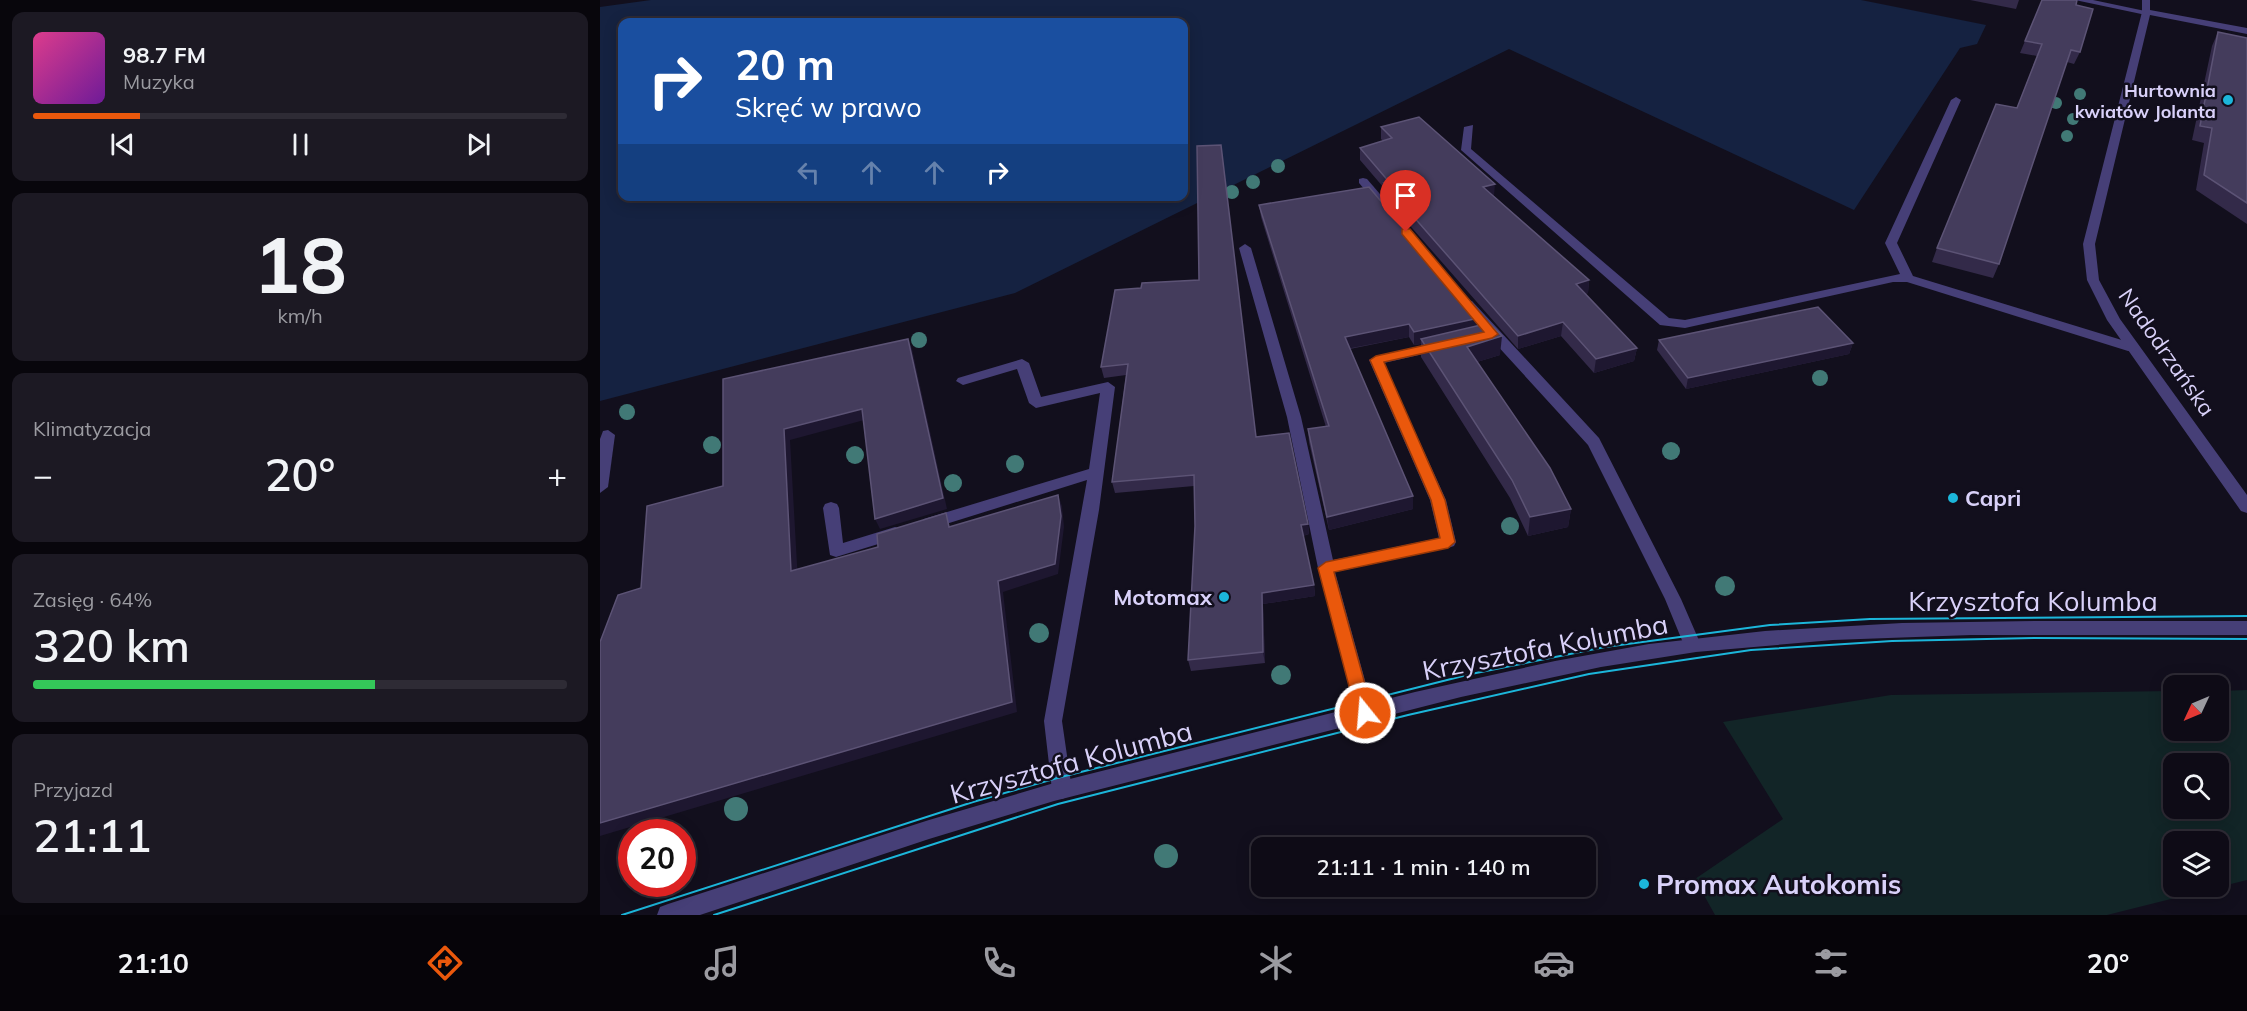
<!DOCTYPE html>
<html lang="pl">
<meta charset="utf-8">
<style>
:root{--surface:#0e0b16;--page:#1c1923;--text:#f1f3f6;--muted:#9b9ba1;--line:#2e2b35;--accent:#ea580c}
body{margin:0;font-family:Mulish,sans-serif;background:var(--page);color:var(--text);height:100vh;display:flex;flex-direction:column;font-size:22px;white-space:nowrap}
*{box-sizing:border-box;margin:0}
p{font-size:20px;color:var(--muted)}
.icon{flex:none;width:33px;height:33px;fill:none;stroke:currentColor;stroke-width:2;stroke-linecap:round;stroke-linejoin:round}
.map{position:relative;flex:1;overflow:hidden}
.panel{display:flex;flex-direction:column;gap:12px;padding:12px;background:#08060c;width:600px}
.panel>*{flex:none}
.top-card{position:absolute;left:18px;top:18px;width:570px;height:183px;border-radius:12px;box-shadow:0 3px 15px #0003,0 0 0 2px var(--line);background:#1a4fa0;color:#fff;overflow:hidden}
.needle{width:39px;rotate:226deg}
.fabs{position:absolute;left:1563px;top:675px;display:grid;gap:12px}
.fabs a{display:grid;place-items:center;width:66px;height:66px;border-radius:12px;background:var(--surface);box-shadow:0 3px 15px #0003,0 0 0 2px var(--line);font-size:30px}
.speed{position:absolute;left:18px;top:819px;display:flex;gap:12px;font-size:30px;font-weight:700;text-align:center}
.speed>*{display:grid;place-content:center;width:78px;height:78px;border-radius:50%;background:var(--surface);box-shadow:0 3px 15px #0003,0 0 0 2px var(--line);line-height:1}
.speed .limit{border:9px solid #d22;background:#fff;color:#111}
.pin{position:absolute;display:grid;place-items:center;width:51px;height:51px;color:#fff;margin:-62px -26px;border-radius:50% 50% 50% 0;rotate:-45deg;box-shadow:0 0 6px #0007}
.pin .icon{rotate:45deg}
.me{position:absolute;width:66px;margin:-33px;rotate:343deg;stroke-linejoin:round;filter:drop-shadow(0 0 4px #0008)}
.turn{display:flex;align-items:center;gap:21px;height:126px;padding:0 18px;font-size:27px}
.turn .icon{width:78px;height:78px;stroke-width:2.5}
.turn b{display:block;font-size:42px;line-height:51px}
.lanes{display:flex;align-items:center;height:57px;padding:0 18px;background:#0003;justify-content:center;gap:30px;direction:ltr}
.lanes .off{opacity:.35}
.big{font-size:45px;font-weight:600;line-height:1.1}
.panel .widget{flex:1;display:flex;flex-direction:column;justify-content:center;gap:9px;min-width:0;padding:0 21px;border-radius:12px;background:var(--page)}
.panel .dial{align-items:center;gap:0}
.dial b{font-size:78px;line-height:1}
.song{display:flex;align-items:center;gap:18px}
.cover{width:72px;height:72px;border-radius:9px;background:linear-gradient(135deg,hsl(330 70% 55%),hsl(280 70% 35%))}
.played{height:6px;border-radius:3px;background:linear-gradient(90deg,var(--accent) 20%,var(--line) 20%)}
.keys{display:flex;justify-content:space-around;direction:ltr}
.heat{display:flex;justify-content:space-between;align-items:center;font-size:33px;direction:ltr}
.charge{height:9px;border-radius:4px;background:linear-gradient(90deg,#34c759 64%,var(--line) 0)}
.trip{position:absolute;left:651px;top:837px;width:345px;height:60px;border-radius:12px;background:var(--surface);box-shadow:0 3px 15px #0003,0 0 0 2px var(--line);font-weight:600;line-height:60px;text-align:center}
.dock{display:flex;height:96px;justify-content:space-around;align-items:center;background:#060409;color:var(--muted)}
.dock .icon{width:42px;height:42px}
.dock .current{color:var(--accent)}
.dock b{font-size:27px;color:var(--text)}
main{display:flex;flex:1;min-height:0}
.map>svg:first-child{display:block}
</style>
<main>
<section class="panel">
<div class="widget">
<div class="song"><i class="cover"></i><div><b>98.7 FM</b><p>Muzyka</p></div></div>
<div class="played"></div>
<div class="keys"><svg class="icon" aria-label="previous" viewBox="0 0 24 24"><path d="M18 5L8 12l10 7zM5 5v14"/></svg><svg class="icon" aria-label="pause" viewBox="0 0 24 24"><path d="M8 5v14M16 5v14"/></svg><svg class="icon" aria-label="next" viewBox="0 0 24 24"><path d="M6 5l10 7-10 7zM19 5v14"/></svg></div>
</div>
<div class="widget dial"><b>18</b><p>km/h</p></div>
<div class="widget"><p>Klimatyzacja</p>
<div class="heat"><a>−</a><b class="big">20°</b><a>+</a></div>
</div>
<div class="widget"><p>Zasięg · 64%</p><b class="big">320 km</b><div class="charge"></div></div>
<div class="widget"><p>Przyjazd</p><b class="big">21:11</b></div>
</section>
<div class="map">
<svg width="1647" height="915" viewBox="0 0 1647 915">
<rect width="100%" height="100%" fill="#120f1d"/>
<path fill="#122527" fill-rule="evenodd" d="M1647 690V880L1507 915H1115L1095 879 1183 819 1123 722 1291 695 1573 691 1574 730H1618L1619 691ZM1574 764H1618V808H1574ZM1574 842H1618V886H1574Z"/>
<path fill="#152241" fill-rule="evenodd" d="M51 0H1261L1386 25 1377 44 1360 48 1254 210 909 49 415 293 0 401V7ZM22 22H584V196H22Z"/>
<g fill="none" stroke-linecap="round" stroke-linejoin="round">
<g fill="#463f77" fill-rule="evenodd">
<polygon points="1475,0 1493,0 1550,12 1546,15"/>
<polygon points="1356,97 1361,100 1297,243 1313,276 1538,345 1540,348 1538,351 1528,351 1307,282 1293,282 1085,328 1060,325 861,150 864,127 873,125 871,149 1069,318 1085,320 1300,274 1285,243 1351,100"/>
<polygon points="763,178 767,179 786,201 786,205 778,205 759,183 759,179"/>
<polygon points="645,244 651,248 701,417 733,560 839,538 830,500 769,360 776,356 840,342 847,346 845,349 784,363 846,500 856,542 854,546 848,548 735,572 774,713 772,719 765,721 758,719 756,713 718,568 687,417 639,248"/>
<polygon points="867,300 872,301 999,438 1081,599 1101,645 1098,650 1092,652 1086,650 1065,599 988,445 862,307 861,304"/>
<polygon points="422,359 429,363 441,397 508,382 515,387 499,510 462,721 472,790 469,796 462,799 455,796 452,790 444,721 487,480 330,529 324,527 322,523 324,519 489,469 500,393 436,408 429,403 417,369 363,385 356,381 358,378"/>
<polygon points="8,430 15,435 8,487 0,493 0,439 3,431"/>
<polygon points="231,502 237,504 239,508 243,543 295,527 301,529 303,533 301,537 236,557 230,555 223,508 225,504"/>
</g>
<polygon fill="#463f77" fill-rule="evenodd" points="1542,0 1550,0 1550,10 1647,28 1647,34 1550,15 1495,244 1499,280 1520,319 1647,495 1647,513 1641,511 1507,320 1487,280 1483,244 1542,12"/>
<polygon fill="#463f77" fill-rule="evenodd" points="1440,621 1647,621 1647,635 1371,635 1233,640 1096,652 1001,667 861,697 454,801 329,839 100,915 57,915 60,907 68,904 329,820 454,783 815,692 955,661 1049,644 1165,631 1302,623"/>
<g stroke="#1cb6da" stroke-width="2">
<polyline points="22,915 373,802 461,777 871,674 1005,647 1170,625 1270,619 1647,616"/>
<polyline points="114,915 458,804 808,715 989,674 1151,650 1292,641 1434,638 1647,639"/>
</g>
</g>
<g fill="#417976">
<circle cx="1480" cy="94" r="6"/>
<circle cx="1456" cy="103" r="6"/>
<circle cx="1473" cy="119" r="6"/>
<circle cx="1467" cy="136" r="6"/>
<circle cx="678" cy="166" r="7"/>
<circle cx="653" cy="182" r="7"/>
<circle cx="632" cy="192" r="7"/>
<circle cx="319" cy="340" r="8"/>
<circle cx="1220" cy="378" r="8"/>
<circle cx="27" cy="412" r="8"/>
<circle cx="112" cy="445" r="9"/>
<circle cx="1071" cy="451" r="9"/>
<circle cx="255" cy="455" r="9"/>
<circle cx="415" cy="464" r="9"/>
<circle cx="353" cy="483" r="9"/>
<circle cx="910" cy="526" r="9"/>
<circle cx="1125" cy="586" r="10"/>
<circle cx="439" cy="633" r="10"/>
<circle cx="681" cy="675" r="10"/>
<circle cx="136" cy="809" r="12"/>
<circle cx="566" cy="856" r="12"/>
</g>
<g fill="#332a49">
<polygon points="1370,0 1419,0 1416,9"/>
<polygon points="1442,0 1476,5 1480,52 1474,64 1467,62 1399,264 1393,278 1332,262 1337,248 1417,108 1437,56 1420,53"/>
<polygon points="1618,32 1647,38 1647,224 1596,190 1604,143 1592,140 1612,46"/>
<polygon points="781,127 894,196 989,280 988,293 985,294 1037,348 1034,361 994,373 961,336 918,349 784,196 784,188 760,160 760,148 783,141 781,139"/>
<polygon points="659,205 879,318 879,326 900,355 877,362 971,509 968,527 928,536 910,498 821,357 821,344 814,345 809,337 750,349 813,496 813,509 729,530 709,442 708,429 726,427 661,217"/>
<polygon points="515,290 656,437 708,524 709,534 703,536 714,585 715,596 663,604 665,663 591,671 588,660 595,526 594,486 515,493 512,482 526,375 504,378 501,367"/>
<polygon points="1059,340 1253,343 1249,354 1086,389 1057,350"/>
</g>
<g fill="#1e1730">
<polygon points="895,184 894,196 883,187"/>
<polygon points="989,280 988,293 974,297 976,284"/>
<polygon points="879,318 879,331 821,339 821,344 814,345 814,332"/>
<polygon points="963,322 961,336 918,349 918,336"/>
<polygon points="809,324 809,337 746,349 745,337"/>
<polygon points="902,336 900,355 867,365 867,347"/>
<polygon points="308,339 312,349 347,509 280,529 275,519"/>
<polygon points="1253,343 1249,354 1086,389 1088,378"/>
<polygon points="1037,348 1034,361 994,373 996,359"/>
<polygon points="262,409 268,419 190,440 198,582 191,571 184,429"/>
<polygon points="458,495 462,506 464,527 458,574 403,592 417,712 0,836 0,823 398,581"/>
<polygon points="813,496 813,509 729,530 727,517"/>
<polygon points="971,509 968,527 928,536 930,517"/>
<polygon points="708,524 709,534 702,536 701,525"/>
<polygon points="714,585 715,596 663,604 665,663 663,652 662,593"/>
</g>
<g fill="#443c5c" stroke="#5c5375" stroke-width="1.5">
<polygon points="1442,0 1477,0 1476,5 1493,9 1480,52 1471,50 1399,264 1337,248 1396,104 1417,108 1442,44 1425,41"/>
<polygon points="1618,32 1647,38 1647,203 1604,175 1612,128 1600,126"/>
<polygon points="819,117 895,184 883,187 989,280 976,284 1037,348 996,359 963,322 918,336 784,183 790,183 760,148 792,138 781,127"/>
<polygon points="621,145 656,437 689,433 708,524 701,525 714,585 662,593 663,652 588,660 595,526 594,475 512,482 528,364 501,367 515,290 541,288 542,283 599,280 597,146"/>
<polygon points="769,187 879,318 814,332 809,324 745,337 813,496 727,517 708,429 729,426 659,205"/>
<polygon points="1218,307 1253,343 1088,378 1059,340"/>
<polygon points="889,323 902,336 867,347 950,468 971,509 930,517 912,480 821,339"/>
<polygon points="308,339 343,498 275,519 262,409 184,429 191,571 278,547 277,534 346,513 349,527 458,495 461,516 455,564 398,581 412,702 0,823 0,642 18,595 41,588 47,506 123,486 123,379"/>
</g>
<polygon fill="#ea580c" stroke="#983908" stroke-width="1.5" points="802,229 810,229 898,334 892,338 784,362 845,500 855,542 848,548 734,572 773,713 771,718 765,720 759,718 756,713 718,568 726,562 840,538 831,500 770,360 776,356 884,332 802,234"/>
<g fill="#1cb6da" stroke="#120f1d" stroke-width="2">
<circle cx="1628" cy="100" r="6"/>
<circle cx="1353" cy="498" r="6"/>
<circle cx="624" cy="597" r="6"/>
<circle cx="1044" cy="884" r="6"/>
</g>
<g text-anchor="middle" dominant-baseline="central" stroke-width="5" stroke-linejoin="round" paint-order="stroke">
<g font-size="18" font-weight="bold" fill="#d9d1f9" stroke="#120f1d" text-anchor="end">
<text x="1616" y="90">Hurtownia<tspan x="1616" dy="21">kwiatów Jolanta</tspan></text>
</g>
<g font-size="22" fill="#d9d1f9" stroke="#120f1d">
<text transform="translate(1567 352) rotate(55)">Nadodrzańska</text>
</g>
<g font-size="22" font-weight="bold" fill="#d9d1f9" stroke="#120f1d" text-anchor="start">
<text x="1365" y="498">Capri</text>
<text x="612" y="597" text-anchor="end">Motomax</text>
</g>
<g font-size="27" fill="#d9d1f9" stroke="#120f1d">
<text x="1433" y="601">Krzysztofa Kolumba</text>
<text transform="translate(945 647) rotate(-11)">Krzysztofa Kolumba</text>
<text transform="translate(471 762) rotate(-15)">Krzysztofa Kolumba</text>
</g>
<g font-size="27" font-weight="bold" fill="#d9d1f9" stroke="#120f1d" text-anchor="start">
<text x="1056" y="884">Promax Autokomis</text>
</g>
</g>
</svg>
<div class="fabs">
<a><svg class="needle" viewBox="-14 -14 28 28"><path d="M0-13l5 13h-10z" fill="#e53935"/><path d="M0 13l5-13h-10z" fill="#9b9ba1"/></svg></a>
<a><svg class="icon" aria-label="search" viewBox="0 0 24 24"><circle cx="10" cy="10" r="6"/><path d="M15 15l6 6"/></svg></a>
<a><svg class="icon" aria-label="layers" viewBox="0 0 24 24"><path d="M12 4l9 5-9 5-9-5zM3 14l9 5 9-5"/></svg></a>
</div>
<div class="speed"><div class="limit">20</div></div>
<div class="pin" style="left:806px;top:232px;background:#d93025"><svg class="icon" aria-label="arrive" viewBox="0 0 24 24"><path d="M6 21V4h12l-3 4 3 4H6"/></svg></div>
<svg class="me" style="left:765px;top:713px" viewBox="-20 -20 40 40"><circle r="17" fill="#ea580c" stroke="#fff" stroke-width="3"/><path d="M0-11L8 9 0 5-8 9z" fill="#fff"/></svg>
<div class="trip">21:11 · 1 min · 140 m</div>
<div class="top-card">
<div class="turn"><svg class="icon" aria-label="right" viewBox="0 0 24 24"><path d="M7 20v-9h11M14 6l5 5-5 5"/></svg><div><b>20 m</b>Skręć w prawo</div></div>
<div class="lanes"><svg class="icon off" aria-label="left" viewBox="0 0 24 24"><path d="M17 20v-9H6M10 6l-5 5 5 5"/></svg><svg class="icon off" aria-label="ahead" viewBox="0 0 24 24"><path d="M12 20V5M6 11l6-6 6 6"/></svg><svg class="icon off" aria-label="ahead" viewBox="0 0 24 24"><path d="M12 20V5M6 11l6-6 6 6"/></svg><svg class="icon" aria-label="right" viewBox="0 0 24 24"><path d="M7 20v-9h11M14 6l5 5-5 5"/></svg></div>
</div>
</div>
</main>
<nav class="dock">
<b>21:10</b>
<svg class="icon current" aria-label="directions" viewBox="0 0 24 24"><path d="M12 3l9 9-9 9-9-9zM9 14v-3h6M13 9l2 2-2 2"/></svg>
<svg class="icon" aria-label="music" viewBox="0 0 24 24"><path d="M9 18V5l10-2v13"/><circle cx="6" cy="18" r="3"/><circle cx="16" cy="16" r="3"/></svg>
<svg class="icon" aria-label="phone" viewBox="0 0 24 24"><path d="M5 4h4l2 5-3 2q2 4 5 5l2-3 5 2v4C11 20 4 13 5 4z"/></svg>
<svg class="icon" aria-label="climate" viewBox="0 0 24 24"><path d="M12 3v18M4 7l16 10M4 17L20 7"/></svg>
<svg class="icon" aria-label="car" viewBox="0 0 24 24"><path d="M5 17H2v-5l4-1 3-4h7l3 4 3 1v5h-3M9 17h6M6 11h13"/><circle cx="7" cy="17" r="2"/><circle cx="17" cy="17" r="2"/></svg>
<svg class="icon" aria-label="filters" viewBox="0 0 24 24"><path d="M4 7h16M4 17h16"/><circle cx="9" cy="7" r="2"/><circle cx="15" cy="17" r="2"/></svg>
<b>20°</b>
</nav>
